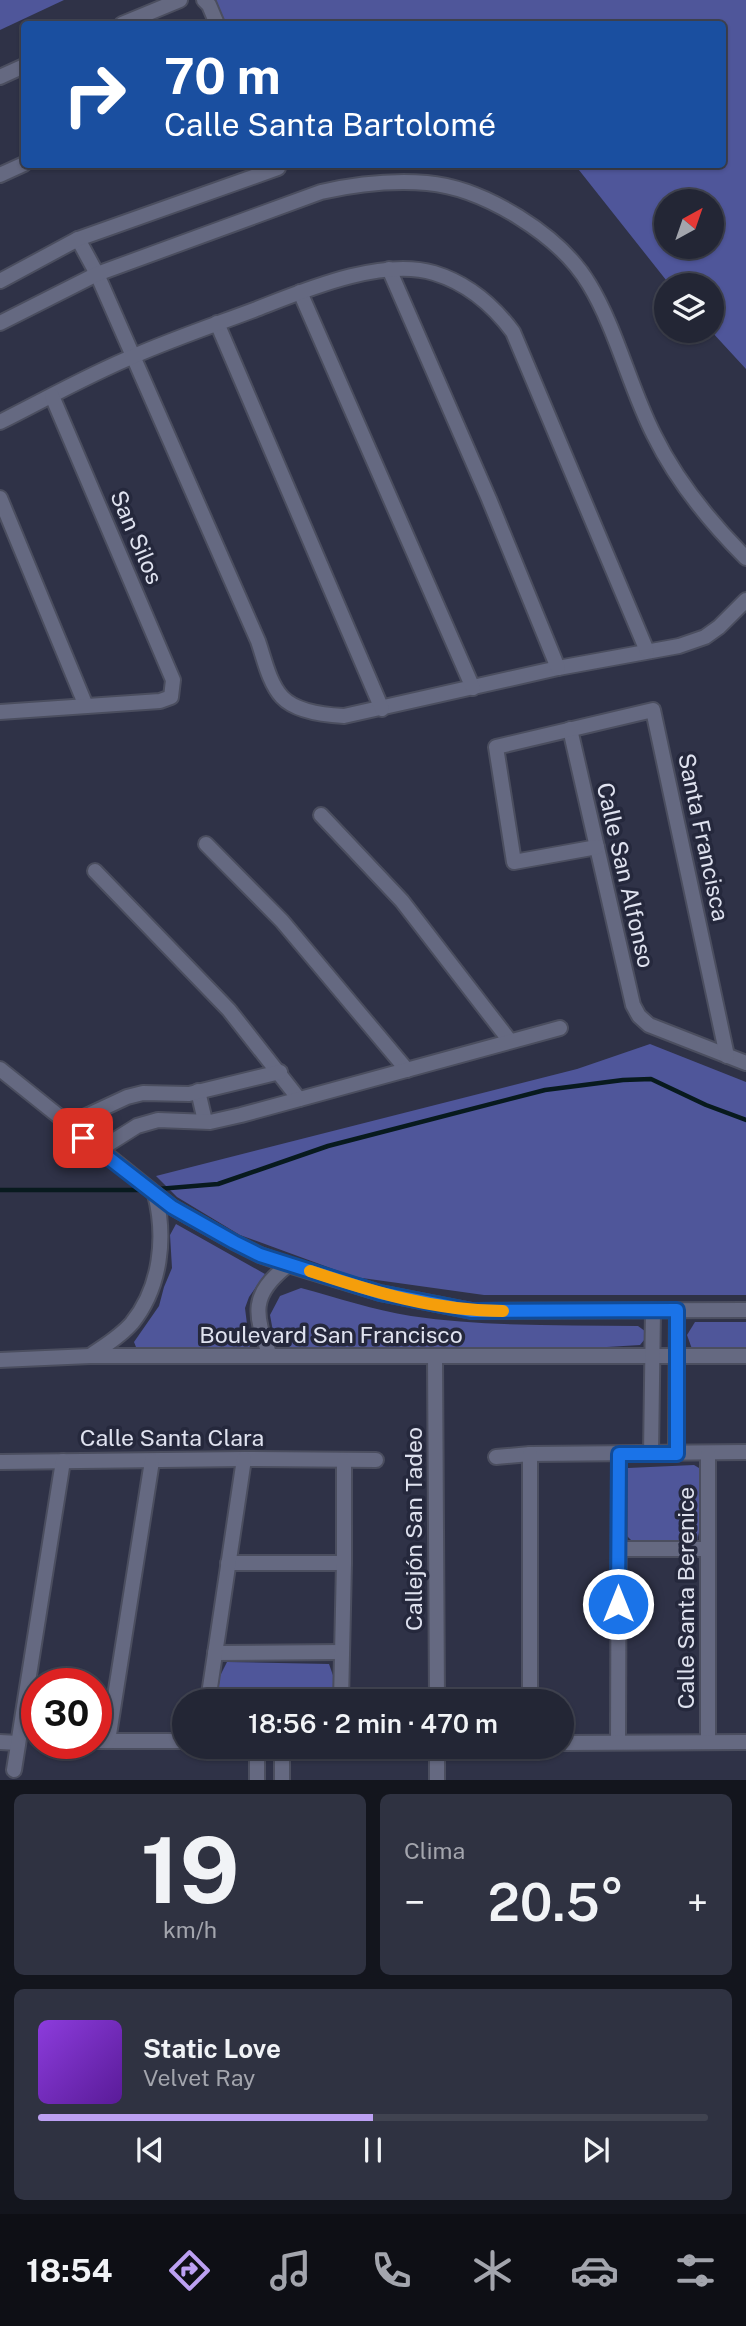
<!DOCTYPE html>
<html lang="es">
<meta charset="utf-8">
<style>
:root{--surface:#232635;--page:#2f3241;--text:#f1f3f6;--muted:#a3a5ad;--line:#404350;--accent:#bca0f2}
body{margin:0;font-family:"Public Sans",sans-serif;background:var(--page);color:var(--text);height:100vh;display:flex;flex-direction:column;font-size:26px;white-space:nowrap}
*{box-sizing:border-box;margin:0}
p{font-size:23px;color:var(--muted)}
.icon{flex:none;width:38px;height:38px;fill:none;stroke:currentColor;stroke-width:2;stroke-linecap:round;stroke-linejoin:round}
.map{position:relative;height:1780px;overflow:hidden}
.details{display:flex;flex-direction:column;gap:14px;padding:14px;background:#13151d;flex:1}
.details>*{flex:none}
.hud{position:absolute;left:21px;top:21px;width:705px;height:147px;border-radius:7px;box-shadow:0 2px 5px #0004,0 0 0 2px var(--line);background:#1a4fa0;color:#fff;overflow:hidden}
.needle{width:46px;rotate:40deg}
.controls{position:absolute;left:654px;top:189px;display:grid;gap:14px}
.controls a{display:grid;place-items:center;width:70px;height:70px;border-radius:50%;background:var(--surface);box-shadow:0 2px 5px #0004,0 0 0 2px var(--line);font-size:35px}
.speed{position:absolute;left:21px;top:1668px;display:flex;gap:14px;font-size:35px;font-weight:700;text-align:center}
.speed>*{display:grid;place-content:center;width:91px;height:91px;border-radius:50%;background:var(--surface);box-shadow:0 2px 5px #0004,0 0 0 2px var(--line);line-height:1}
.speed .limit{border:10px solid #d22;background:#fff;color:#111}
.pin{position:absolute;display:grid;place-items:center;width:60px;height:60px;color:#fff;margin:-30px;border-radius:14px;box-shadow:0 4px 10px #0006}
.me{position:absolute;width:77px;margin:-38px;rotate:0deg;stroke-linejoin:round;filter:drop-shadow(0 0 5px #0008)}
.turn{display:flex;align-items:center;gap:24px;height:147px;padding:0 28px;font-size:32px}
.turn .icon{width:91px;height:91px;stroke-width:2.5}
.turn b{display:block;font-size:49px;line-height:60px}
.big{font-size:52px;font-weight:600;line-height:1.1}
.details .widget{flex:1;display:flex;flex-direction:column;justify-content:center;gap:10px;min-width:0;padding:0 24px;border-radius:10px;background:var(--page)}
.details .dial{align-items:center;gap:0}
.dial b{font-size:91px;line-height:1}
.song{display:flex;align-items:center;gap:21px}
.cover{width:84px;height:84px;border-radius:10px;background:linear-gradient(135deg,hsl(270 70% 55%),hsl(270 70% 35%))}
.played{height:7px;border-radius:4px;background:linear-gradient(90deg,var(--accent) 50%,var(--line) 50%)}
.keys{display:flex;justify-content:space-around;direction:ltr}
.heat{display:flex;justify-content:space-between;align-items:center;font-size:38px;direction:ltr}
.details .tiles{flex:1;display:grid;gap:14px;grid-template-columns:1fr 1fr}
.widget:last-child{grid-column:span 2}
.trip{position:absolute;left:172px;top:1689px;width:402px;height:70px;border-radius:35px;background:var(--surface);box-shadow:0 2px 5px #0004,0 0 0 2px var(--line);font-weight:600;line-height:70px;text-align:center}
.tabs{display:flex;height:112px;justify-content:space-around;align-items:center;background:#0e0f15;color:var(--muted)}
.tabs .icon{width:49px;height:49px}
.tabs .selected{color:var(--accent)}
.tabs b{font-size:32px;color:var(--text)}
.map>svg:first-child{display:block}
</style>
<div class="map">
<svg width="746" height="1780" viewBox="0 0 746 1780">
<rect width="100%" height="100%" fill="#2f3247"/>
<g fill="#4f569a" fill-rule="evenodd">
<polygon points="0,0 64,0 0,30"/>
<path d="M216 0H746V369L711 331 712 285H670L575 165 723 164V24H226ZM712 201V247H667V201Z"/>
<polygon points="650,1044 746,1082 746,1295 484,1295 355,1277 240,1235 177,1197 156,1176 577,1069"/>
<polygon points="176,1224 265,1274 249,1297 245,1308 250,1349 136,1347 134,1342 159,1306 164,1287 172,1268 170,1235"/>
<path d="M301 1288C338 1298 374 1310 411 1316 486 1327 563 1325 638 1326L649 1334 640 1345C524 1353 408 1351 292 1348L274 1337 270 1315 280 1296Z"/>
<polygon points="695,1322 746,1322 746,1349 692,1349 687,1335"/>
<polygon points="694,1465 699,1468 700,1527 697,1542 635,1544 627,1536 628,1468"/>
<polygon points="227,1662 329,1664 336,1684 335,1701 217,1701 220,1676"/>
</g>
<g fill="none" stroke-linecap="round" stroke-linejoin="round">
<g stroke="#081a1e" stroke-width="4.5">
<polyline points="158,1189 218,1184 328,1146 545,1090 623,1080 651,1079 706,1105 746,1120"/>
<polyline points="0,1190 146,1190"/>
</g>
<defs>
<g id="minor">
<polyline points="204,0 209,5 217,24"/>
<polyline points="122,24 180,0"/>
<polyline points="0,77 24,66"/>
<polyline points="0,175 24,164"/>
<path d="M78 239 97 274 258 641C264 658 269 683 282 697 296 712 324 715 344 716L558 668 679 646 705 637 719 627 746 600"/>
<polyline points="389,269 489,499 558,668"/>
<polyline points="0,281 78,239 278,168 277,164"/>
<polyline points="300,292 473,688"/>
<path d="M0 323 97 274 321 192C356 184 390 180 427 183 484 188 560 235 589 284 616 328 630 388 654 435 677 482 709 521 746 558"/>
<polyline points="217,323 382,709"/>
<path d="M0 422C44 400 88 375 134 356 173 339 214 325 254 310 303 291 381 257 434 273 467 283 493 305 513 332L647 651"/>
<polyline points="0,498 86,706"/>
<polyline points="0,712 160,701 171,697 173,680 52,396"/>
<polyline points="570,729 633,1005 639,1016 649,1025 746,1063"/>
<polyline points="321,815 402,901 510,1041"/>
<polyline points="206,844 282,921 407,1070"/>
<polyline points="597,847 514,862 496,747 653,710 727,1056"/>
<polyline points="95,871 229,1010 299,1099"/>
<polyline points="0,1069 172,1207 234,1242 260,1255 288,1265 380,1293 472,1311 746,1310"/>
<polyline points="198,1091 205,1121"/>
<polyline points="67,1125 127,1097 143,1093 189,1094 280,1072"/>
<polyline points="99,1150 137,1126 158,1120 210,1122 241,1115 560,1028"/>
<path d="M90 1356C104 1346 120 1337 132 1323 161 1287 166 1237 155 1194"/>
<path d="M270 1356C254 1313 250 1295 288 1265"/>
<polyline points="435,1357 437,1701"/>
<polyline points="0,1360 90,1356 746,1356"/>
<polyline points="651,1454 653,1310"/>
<polyline points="676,1454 677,1310"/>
<polyline points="496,1457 530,1454 746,1452"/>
<polyline points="0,1462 244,1459 376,1460"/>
<polyline points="619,1549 708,1549"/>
<polyline points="228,1563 344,1563"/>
<polyline points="215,1653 341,1652"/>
<polyline points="208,1701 244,1459"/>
<polyline points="341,1701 344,1563 344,1461"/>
<polyline points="530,1701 530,1454"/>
<polyline points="96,1741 184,1741"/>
<polyline points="108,1741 152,1461"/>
<polyline points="0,1742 18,1743"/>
<polyline points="618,1742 619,1454"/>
<polyline points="708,1742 708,1454"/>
<polyline points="562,1743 746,1742"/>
<polyline points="437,1746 437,1780"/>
<polyline points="14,1770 63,1461"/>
<polyline points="257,1780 257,1746"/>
<polyline points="282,1780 282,1746"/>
</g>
</defs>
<use href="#minor" stroke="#4b4e5f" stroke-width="18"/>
<use href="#minor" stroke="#656981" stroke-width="14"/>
</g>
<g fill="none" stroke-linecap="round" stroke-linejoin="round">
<defs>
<polyline id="route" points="83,1138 172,1207 234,1242 260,1255 380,1293 472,1311 677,1310 677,1454 619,1454 618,1604"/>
</defs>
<use href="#route" stroke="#114b97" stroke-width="18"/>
<use href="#route" stroke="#1a73e8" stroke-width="12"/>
<path stroke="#f59e0b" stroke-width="12" d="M310 1271C373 1292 436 1311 503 1311"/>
</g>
<g text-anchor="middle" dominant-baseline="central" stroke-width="7" stroke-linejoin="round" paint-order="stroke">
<g font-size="23" fill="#dfe2ef" stroke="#25283c">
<text transform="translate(137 537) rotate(67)">San Silos</text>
<text transform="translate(704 837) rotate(78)">Santa Francisca</text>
<text transform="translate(626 875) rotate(77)">Calle San Alfonso</text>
<text x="331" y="1334">Boulevard San Francisco</text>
<text x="172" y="1437">Calle Santa Clara</text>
<text transform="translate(413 1529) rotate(-90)">Callejón San Tadeo</text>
<text transform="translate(685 1598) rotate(-90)">Calle Santa Berenice</text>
</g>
</g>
</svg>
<div class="controls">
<a><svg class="needle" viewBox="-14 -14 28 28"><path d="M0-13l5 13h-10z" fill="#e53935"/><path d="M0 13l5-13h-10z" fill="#a3a5ad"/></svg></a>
<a><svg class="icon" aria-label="layers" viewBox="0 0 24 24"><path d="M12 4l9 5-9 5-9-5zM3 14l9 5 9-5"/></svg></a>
</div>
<div class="speed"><div class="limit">30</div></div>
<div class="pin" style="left:83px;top:1138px;background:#d93025"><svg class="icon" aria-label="arrive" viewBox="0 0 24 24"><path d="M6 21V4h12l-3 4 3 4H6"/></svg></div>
<svg class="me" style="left:618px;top:1604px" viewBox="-20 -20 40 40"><circle r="17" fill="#1a73e8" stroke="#fff" stroke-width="3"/><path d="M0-11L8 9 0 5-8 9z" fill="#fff"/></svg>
<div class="trip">18:56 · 2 min · 470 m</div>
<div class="hud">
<div class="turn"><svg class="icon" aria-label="right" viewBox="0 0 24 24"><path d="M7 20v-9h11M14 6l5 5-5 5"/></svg><div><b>70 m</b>Calle Santa Bartolomé</div></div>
</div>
</div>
<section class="details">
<div class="tiles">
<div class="widget dial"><b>19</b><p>km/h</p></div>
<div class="widget"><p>Clima</p>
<div class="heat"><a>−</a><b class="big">20.5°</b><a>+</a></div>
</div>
<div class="widget">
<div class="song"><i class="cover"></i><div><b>Static Love</b><p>Velvet Ray</p></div></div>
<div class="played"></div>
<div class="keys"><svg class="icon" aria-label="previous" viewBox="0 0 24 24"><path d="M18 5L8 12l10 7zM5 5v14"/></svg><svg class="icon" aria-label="pause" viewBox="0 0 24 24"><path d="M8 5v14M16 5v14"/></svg><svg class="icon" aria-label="next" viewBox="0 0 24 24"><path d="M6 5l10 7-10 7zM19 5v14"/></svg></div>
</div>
</div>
</section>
<nav class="tabs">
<b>18:54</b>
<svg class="icon selected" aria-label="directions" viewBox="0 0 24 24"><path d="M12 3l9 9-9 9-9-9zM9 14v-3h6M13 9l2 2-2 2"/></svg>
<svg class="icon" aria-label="music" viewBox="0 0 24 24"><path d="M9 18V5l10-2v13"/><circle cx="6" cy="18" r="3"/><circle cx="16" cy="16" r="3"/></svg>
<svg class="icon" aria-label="phone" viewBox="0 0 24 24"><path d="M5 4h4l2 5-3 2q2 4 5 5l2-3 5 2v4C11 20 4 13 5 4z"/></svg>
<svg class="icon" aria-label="climate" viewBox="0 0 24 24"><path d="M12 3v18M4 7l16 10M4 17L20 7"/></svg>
<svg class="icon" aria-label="car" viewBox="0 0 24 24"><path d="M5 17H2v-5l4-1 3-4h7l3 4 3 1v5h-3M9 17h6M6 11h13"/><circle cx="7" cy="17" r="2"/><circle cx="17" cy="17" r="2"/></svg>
<svg class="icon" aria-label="filters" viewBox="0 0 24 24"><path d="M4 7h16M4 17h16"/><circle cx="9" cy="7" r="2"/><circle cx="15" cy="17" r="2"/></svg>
</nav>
